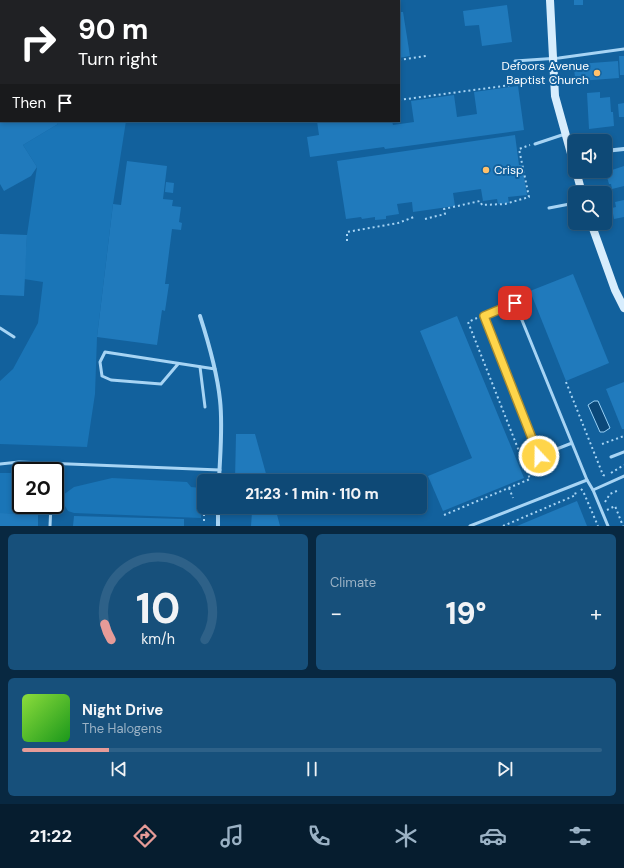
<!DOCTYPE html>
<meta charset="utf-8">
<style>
:root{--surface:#0e4976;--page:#17507b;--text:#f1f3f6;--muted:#9bb2c5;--line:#2e6188;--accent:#e69b98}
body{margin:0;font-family:"DM Sans",sans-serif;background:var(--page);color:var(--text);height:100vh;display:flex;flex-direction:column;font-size:15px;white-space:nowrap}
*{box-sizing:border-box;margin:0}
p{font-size:13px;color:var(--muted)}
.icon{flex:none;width:22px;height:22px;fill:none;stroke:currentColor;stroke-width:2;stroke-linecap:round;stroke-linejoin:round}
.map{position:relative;height:526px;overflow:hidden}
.sheet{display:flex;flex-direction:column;gap:8px;padding:8px;background:#082841;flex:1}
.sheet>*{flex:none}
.banner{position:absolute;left:0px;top:0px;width:400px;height:122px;box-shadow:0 2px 6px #0003,0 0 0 1px var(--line);background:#202124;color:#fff;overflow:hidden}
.buttons{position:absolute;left:568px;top:134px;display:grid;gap:8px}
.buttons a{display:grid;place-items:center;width:44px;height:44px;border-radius:6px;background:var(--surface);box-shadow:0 2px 6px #0003,0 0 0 1px var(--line);font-size:20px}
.speed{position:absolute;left:12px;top:462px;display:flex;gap:8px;font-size:20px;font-weight:700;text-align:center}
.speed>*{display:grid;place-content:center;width:52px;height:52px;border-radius:50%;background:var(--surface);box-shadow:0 2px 6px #0003,0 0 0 1px var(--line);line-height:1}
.speed .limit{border:2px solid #111;border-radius:6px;background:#fff;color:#111}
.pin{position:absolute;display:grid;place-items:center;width:34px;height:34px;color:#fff;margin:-17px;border-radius:8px;box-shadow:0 2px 6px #0006}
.me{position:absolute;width:44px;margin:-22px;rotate:339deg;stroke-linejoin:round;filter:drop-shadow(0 0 3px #0008)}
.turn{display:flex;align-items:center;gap:14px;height:84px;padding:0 12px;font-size:18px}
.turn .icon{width:52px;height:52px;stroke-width:2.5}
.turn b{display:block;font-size:28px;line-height:34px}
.then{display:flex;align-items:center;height:38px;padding:0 12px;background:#0003;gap:8px;font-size:15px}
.big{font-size:30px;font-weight:800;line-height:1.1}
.sheet .widget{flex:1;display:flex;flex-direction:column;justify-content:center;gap:6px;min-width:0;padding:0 14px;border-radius:6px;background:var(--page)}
.sheet .dial{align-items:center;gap:0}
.dial svg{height:104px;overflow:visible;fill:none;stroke:var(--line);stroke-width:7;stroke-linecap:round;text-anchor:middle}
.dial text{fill:var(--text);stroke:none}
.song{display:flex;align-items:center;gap:12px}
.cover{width:48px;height:48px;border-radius:6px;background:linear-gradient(135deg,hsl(90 70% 55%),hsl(120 70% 35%))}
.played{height:4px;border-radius:2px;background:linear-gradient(90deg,var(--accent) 15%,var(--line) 15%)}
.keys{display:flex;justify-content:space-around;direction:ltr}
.heat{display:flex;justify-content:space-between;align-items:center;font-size:22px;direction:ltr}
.sheet .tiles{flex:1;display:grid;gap:8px;grid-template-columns:1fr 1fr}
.widget:last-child{grid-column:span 2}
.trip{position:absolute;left:197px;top:474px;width:230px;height:40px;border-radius:6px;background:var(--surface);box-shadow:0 2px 6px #0003,0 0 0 1px var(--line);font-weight:800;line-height:40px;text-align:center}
.tab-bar{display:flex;height:64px;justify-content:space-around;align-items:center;background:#061d2f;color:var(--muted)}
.tab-bar .icon{width:28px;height:28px}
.tab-bar .current{color:var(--accent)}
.tab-bar b{font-size:18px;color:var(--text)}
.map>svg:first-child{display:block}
</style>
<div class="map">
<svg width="624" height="526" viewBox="0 0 624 526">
<rect width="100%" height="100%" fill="#12619d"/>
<g fill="#1a75b7">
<polygon points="0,0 146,0 146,1 1,1 0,73"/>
<polygon points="56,121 126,121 113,204 97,337 95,394 87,447 0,444 0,381 13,369 38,323 43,282 24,279 27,235 37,167 23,145 58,124"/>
<polygon points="0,473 21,473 21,505 39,505 38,514 0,513"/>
<polygon points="112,478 187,482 191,487 201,488 201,518 74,513 68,511 65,506 63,495 74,487"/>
</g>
<polygon fill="#0b4879" stroke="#99d1f7" points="594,401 598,401 610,428 604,432 600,432 588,405"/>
<g fill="#207abc">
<rect x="574" y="0" width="9" height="5"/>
<polygon points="507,5 512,42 482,46 479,25 465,26 463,11"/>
<polygon points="399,12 403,12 410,56 399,58"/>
<polygon points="619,56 624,56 624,75 620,75"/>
<polygon points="618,61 619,78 579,81 578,76 575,77 574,69 578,69 578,64"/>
<polygon points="518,86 524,130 385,149 384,147 310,157 307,137 319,135 317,121 392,121 393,125 414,122 411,101 454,95 457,117 477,114 474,92"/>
<polygon points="600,92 600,98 610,97 611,112 613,112 614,126 589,129 587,93"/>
<polygon points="624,103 624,117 619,117 618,104"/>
<polygon points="0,121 56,121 58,124 23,145 37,167 31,176 4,191 0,184"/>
<polygon points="515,135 519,165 522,165 527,195 508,197 509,203 498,204 497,199 483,201 481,189 453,193 455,206 413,212 412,202 397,204 399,214 386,216 386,219 375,220 375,217 362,219 361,217 346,219 337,161"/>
<polygon points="127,161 167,166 163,199 173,200 172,206 181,207 179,222 182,223 181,230 172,229 165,284 169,284 165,311 162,310 157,345 97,337 113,204 121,205"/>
<polygon points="624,166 624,186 612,189 611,184 609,184 607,177 610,177 609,171"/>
<polygon points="166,182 174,183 173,193 165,192"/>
<polygon points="624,200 624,217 614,219 612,208 616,207 615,202"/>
<polygon points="0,234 27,235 24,296 0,295"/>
<polygon points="573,274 609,363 566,381 530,291"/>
<polygon points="457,316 524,478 443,511 428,476 472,458 420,331"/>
<polygon points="624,382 624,429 622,429 606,389"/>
<polygon points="236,434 255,434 268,481 235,481"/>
<polygon points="577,501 587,526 517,526"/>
<polygon points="234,507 275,507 280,526 251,526 252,512 234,511"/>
<polygon points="0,513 38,514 38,526 0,526"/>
<polygon points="74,516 184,519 184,526 73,526"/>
</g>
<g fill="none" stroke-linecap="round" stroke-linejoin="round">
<g stroke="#a7d4f4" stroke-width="2" stroke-dasharray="2 3" stroke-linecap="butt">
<polyline points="399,60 426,56"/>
<polyline points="399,100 511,85 516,82 543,79"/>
<polyline points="425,219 445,214 444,209 480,201 482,205 505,204 529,197 519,149 530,145"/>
<polyline points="347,241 347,232 398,223 414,217"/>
<polyline points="566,382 603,475 606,476"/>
<polyline points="602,444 624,436"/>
<polyline points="611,473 624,465"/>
<polyline points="206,481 206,480"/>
<polyline points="509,488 513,498"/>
<polyline points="581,489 583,491 598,526"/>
<polyline points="17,498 21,498"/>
<polyline points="605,502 610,494 619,490"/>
<polyline points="607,510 615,506 623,526"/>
<polyline points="444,515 530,479 468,322 477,318"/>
<polyline points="204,521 204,507"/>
<polyline points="503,526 576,495 575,492"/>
</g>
<g stroke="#a7d4f4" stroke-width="3">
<polyline points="515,61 559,58 624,49"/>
<polyline points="535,144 565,134"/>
<polyline points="549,208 575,203"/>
<polyline points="0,328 14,337"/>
<polyline points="178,364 161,384 111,380 102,376 100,362 105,352 215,369"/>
<polyline points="200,367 205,407"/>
<polyline points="611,457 624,452"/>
<polyline points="0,464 19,462 220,470"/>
<polyline points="51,464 51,471"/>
<polyline points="587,480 593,490"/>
<polyline points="50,526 51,505"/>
<polyline points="470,526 587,480 515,303 484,316 539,456 572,443"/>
<polyline points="608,526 593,490 624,476"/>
</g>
<g stroke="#a7d4f4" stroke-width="4">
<polyline points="605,151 624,149"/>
<path d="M200 316C209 344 217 371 220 400 223 427 220 454 219 481"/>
<polyline points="218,526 218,507"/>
</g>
<g stroke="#d7edfd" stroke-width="8">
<polyline points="550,0 555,96 575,168"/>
<polyline points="576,171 582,193"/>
<polyline points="591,223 615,290 624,308"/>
</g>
</g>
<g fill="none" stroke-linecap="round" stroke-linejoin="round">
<defs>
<polyline id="route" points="515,303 484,316 539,456"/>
</defs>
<use href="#route" stroke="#a68a30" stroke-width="10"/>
<use href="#route" stroke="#ffd54a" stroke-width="7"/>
</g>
<g fill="#ffc16b" stroke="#12619d" stroke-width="1.5">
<circle cx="597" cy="73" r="4"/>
<circle cx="486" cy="170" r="4"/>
</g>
<g text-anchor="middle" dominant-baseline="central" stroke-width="4" stroke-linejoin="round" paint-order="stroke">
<g font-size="12" fill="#fff" stroke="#12619d" text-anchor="end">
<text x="589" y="66">Defoors Avenue<tspan x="589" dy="14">Baptist Church</tspan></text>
<text x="494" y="170" text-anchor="start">Crisp</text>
</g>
</g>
</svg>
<div class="buttons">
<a><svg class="icon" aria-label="sound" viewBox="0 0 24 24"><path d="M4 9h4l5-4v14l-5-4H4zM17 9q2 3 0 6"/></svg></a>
<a><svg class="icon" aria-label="search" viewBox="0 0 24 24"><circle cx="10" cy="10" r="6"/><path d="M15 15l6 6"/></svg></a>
</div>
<div class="speed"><div class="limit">20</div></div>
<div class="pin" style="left:515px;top:303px;background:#d93025"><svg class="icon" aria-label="arrive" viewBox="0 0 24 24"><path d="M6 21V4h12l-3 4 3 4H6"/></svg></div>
<svg class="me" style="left:539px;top:456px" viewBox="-20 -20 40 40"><circle r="17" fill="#ffd54a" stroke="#fff" stroke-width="3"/><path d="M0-11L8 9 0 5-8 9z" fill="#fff"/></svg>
<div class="trip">21:23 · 1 min · 110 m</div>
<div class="banner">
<div class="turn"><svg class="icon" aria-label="right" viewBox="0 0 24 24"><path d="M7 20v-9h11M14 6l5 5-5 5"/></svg><div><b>90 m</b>Turn right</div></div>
<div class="then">Then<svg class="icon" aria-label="arrive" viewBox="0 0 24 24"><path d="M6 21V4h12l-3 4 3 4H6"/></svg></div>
</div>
</div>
<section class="sheet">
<div class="tiles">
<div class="widget dial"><svg viewBox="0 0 100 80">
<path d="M14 69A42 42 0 1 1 86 69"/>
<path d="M14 69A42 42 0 0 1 9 57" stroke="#e69b98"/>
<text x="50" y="56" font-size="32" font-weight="700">10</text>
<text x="50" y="72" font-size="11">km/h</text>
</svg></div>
<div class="widget"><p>Climate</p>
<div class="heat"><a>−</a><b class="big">19°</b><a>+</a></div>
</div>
<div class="widget">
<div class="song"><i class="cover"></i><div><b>Night Drive</b><p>The Halogens</p></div></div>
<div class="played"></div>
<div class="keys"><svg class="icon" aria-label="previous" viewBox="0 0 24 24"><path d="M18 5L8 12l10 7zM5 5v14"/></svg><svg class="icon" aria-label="pause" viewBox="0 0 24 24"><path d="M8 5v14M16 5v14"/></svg><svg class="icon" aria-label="next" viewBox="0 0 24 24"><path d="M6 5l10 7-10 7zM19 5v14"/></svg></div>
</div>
</div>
</section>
<nav class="tab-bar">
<b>21:22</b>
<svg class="icon current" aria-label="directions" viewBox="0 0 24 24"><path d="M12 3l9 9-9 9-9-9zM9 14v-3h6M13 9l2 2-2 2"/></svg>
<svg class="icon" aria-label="music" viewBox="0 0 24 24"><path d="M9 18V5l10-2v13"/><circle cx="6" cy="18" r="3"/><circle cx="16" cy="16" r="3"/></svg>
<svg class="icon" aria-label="phone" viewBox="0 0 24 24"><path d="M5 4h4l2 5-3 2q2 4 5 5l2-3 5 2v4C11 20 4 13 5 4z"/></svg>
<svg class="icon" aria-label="climate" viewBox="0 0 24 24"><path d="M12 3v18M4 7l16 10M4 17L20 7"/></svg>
<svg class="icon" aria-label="car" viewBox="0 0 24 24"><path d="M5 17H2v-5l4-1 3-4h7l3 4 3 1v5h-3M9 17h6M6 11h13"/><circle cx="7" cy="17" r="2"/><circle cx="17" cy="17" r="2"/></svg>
<svg class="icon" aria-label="filters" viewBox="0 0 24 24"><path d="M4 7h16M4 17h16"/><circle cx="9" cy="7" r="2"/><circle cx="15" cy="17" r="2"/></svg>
</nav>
